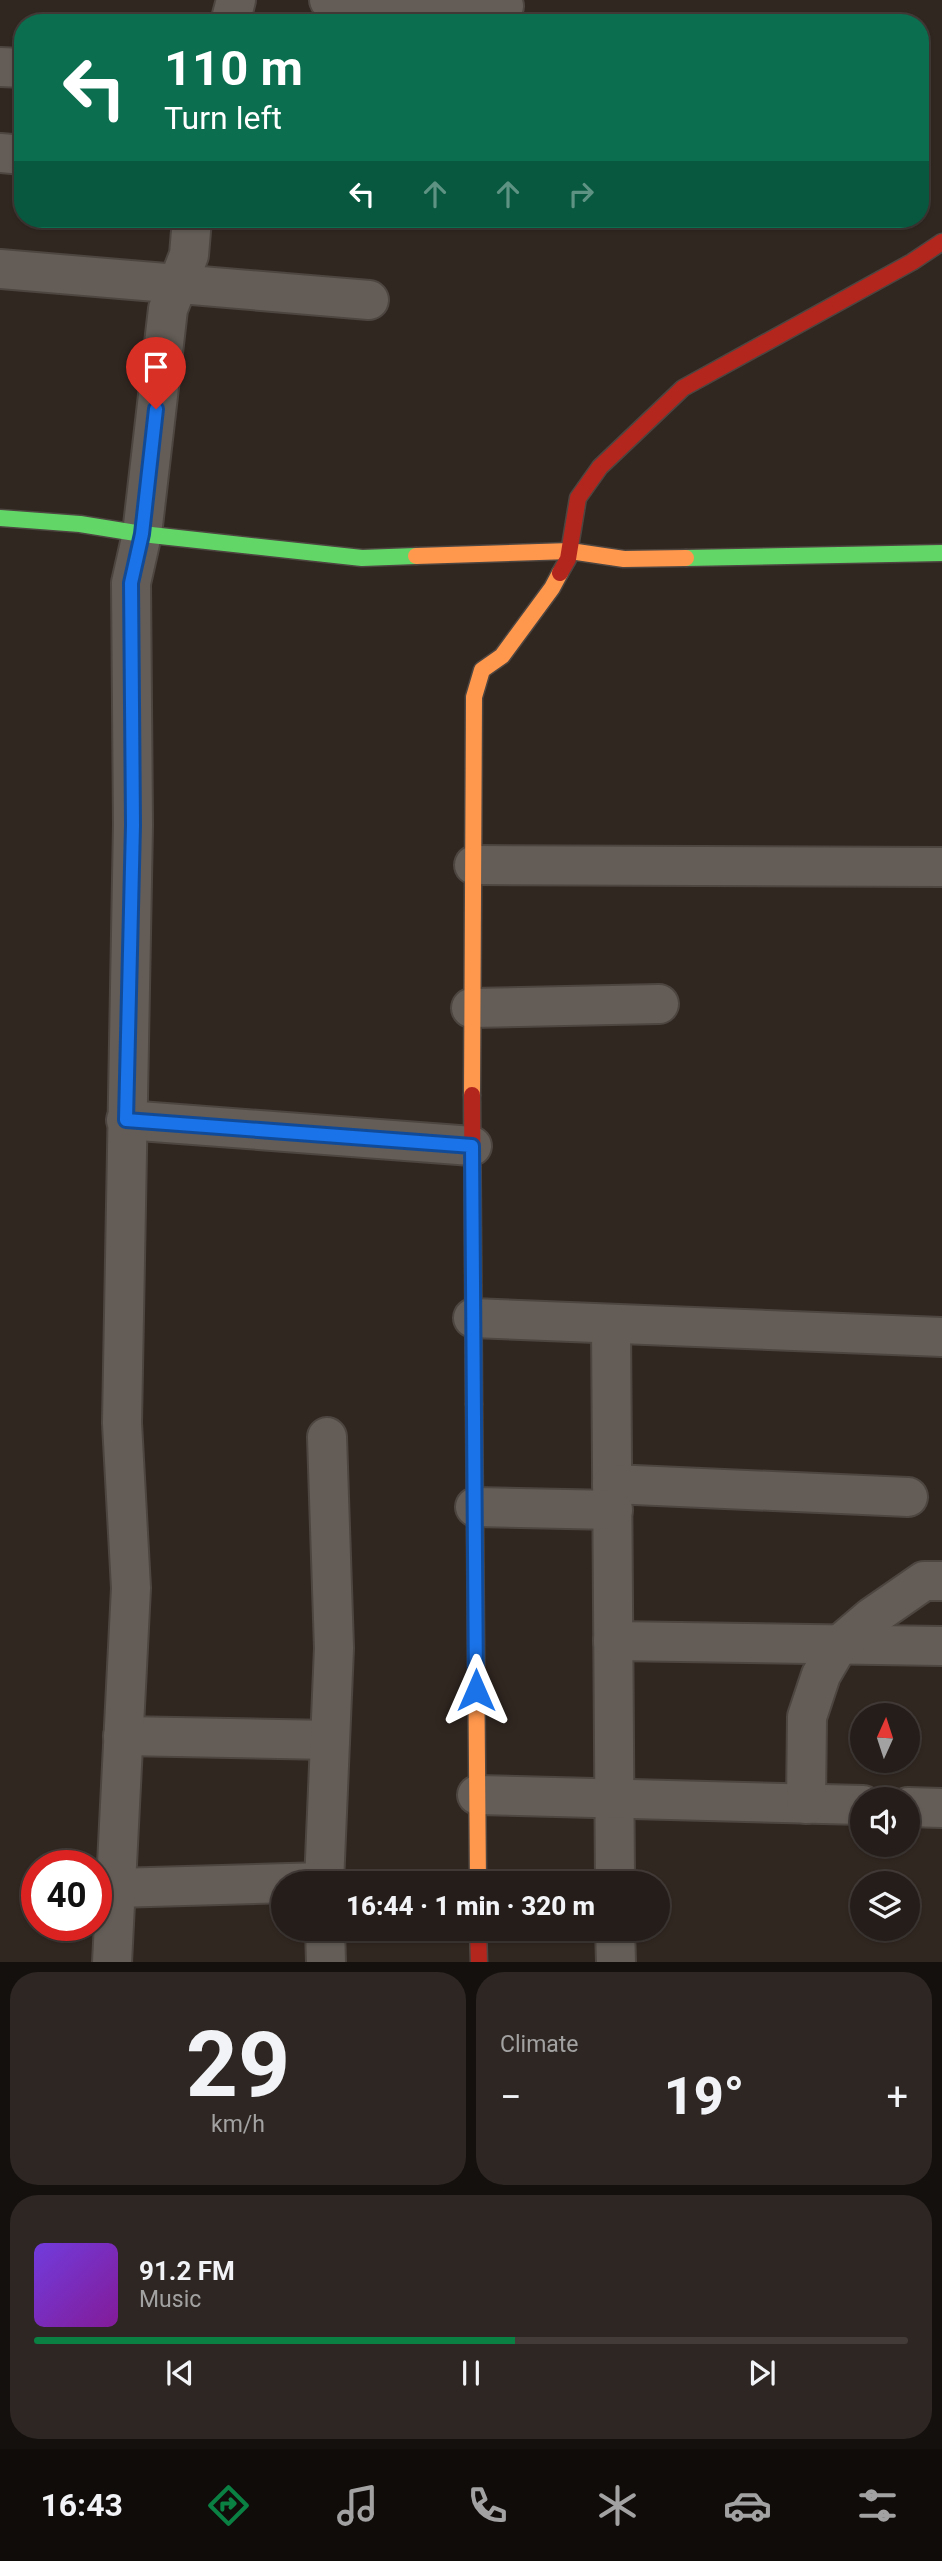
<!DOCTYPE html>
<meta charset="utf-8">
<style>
:root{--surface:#251d19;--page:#2d2622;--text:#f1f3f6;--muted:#a3a2a2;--line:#423b38;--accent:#0b8043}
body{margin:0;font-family:Roboto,sans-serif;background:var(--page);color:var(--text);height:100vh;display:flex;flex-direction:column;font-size:26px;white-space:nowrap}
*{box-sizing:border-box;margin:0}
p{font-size:23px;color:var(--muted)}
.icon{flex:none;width:38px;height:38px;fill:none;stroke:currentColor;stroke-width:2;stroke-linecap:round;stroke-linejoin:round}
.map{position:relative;height:1962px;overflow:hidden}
.side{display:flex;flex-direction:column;gap:10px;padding:10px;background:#14100e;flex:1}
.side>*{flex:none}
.banner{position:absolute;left:14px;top:14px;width:915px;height:214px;border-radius:28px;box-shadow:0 2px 5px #0004,0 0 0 2px var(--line);background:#0b6e4f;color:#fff;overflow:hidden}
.needle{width:46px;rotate:3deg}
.controls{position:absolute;left:850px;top:1703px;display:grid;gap:14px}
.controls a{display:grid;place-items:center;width:70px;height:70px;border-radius:50%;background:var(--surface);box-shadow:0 2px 5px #0004,0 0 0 2px var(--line);font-size:35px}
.speed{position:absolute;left:21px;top:1850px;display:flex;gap:14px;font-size:35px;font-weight:700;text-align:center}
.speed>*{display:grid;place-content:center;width:91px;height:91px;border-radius:50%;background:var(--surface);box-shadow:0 2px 5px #0004,0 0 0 2px var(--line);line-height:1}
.speed .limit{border:10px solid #d22;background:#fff;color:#111}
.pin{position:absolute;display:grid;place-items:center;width:60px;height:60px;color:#fff;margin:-72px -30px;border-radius:50% 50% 50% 0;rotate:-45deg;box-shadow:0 0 7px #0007}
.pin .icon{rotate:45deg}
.me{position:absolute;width:77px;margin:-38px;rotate:0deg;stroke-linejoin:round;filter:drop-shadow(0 0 5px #0008)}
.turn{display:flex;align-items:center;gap:24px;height:147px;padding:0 35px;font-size:32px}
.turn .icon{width:91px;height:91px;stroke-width:2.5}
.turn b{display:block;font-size:49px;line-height:60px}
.lanes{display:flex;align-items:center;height:66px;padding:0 35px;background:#0003;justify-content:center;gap:35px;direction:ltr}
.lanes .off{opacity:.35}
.big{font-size:52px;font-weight:800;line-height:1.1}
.side .card{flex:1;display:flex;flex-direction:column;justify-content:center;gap:10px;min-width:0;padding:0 24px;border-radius:28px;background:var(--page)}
.side .dial{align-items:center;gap:0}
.dial b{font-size:91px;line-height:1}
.song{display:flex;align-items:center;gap:21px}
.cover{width:84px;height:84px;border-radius:10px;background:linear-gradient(135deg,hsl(260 70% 55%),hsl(290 70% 35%))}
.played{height:7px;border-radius:4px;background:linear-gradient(90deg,var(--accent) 55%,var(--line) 55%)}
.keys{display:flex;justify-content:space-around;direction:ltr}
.heat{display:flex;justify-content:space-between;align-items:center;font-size:38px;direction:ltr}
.side .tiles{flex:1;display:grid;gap:10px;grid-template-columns:1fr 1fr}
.card:last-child{grid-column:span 2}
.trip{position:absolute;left:271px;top:1871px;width:399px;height:70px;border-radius:35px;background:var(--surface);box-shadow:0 2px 5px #0004,0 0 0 2px var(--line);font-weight:800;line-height:70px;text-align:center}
.tab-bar{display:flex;height:112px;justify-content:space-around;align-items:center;background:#0f0c0a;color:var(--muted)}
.tab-bar .icon{width:49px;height:49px}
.tab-bar .active{color:var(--accent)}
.tab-bar b{font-size:32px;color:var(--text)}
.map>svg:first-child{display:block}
</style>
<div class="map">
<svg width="942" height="1963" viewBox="0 0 942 1963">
<rect width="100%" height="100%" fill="#312721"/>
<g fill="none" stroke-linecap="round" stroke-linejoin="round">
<defs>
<g id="street">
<polyline points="329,0 504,6"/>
<polyline points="230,23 236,0"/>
<polyline points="0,67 23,68"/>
<polyline points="0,153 23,155"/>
<polyline points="0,269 369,300"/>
<polyline points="474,865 942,867"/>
<polyline points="471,1008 659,1004"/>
<polyline points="126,1120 472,1146"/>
<polyline points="473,1318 942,1337"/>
<polyline points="611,1324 615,1883"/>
<polyline points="612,1484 908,1497"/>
<polyline points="475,1507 613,1510"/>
<polyline points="613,1641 942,1646"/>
<polyline points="123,1736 330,1740"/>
<polyline points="477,1795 863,1805"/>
<polyline points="806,1804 807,1717 821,1675 838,1646 872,1617 924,1581 942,1581"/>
<polyline points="908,1807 942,1808"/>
<polyline points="324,1883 334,1648 327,1437"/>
<polyline points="115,1888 324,1882"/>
<polyline points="325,1928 326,1963"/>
<polyline points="615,1928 616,1963"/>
<polyline points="112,1963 131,1588 122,1423 133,825 131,583 142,534 168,309 189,255 192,219"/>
</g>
<g id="fast">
<polyline points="0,518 80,524 142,534 362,558 416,556"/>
<polyline points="686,558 942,553"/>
</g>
<g id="slow">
<polyline points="416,556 570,551 624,559 686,558"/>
<polyline points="472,1095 474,697 482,670 502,656 552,588 560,573"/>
<polyline points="474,1404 478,1883"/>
</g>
<g id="jam">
<polyline points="560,573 568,559 578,498 600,467 683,388 912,262 942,242"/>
<polyline points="472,1095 474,1404"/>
<polyline points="478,1928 479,1963"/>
</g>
</defs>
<use href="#street" stroke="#4d4540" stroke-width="42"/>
<use href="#fast" stroke="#4d4540" stroke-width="19"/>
<use href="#slow" stroke="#4d4540" stroke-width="19"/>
<use href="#jam" stroke="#4d4540" stroke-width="19"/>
<use href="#street" stroke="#645d57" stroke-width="38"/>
<use href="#fast" stroke="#63d668" stroke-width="16"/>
<use href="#slow" stroke="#ff974d" stroke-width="16"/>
<use href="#jam" stroke="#b3261e" stroke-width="16"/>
</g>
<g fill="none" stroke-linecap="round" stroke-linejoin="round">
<defs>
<polyline id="route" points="156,409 142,534 131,583 133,825 126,1120 472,1146 476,1690"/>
</defs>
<use href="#route" stroke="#114b97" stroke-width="18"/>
<use href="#route" stroke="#1a73e8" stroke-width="12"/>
</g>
</svg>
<div class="controls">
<a><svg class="needle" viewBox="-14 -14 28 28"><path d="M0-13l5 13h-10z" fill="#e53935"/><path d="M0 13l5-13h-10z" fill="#a3a2a2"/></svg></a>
<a><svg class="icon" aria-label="sound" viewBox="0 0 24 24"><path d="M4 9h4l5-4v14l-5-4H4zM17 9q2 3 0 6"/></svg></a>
<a><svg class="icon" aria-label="layers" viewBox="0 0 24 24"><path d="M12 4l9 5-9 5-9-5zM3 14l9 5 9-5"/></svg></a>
</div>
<div class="speed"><div class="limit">40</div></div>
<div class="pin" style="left:156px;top:409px;background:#d93025"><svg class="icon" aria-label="arrive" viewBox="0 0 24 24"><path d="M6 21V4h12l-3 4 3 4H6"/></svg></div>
<svg class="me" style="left:476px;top:1690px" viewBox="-20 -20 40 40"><path d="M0-17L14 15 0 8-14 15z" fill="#1a73e8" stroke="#fff" stroke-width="4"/></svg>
<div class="trip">16:44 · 1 min · 320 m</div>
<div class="banner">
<div class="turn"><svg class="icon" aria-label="left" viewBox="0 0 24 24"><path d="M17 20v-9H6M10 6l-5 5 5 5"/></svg><div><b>110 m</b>Turn left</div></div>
<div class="lanes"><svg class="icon" aria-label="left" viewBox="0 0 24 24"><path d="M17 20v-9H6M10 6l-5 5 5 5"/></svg><svg class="icon off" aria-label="ahead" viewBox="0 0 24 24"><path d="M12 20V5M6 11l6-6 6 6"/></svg><svg class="icon off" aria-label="ahead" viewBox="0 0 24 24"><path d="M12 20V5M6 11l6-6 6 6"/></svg><svg class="icon off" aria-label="right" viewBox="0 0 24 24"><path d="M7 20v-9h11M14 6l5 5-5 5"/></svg></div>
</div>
</div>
<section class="side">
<div class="tiles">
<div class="card dial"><b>29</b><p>km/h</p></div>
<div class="card"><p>Climate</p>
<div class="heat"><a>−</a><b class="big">19°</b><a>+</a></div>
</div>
<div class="card">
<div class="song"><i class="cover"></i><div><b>91.2 FM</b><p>Music</p></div></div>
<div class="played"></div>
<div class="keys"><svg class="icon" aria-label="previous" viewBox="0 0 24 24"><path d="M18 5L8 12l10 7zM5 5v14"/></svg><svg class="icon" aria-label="pause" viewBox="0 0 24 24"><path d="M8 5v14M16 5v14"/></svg><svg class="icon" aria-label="next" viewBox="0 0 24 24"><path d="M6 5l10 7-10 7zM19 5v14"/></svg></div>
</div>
</div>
</section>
<nav class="tab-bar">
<b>16:43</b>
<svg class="icon active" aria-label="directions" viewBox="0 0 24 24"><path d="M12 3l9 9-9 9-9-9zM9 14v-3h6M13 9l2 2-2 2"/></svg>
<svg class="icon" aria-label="music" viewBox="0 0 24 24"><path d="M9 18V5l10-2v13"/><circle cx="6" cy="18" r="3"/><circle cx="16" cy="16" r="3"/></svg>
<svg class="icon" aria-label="phone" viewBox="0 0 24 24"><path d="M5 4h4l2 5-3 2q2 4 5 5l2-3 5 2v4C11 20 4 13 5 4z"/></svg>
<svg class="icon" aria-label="climate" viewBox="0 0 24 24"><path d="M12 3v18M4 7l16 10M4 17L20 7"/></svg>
<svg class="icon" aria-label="car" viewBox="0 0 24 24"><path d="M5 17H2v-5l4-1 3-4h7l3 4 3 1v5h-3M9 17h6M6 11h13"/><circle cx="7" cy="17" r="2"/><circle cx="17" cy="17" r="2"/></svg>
<svg class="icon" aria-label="filters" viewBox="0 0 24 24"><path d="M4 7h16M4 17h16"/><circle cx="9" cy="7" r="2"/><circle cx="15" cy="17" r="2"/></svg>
</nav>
